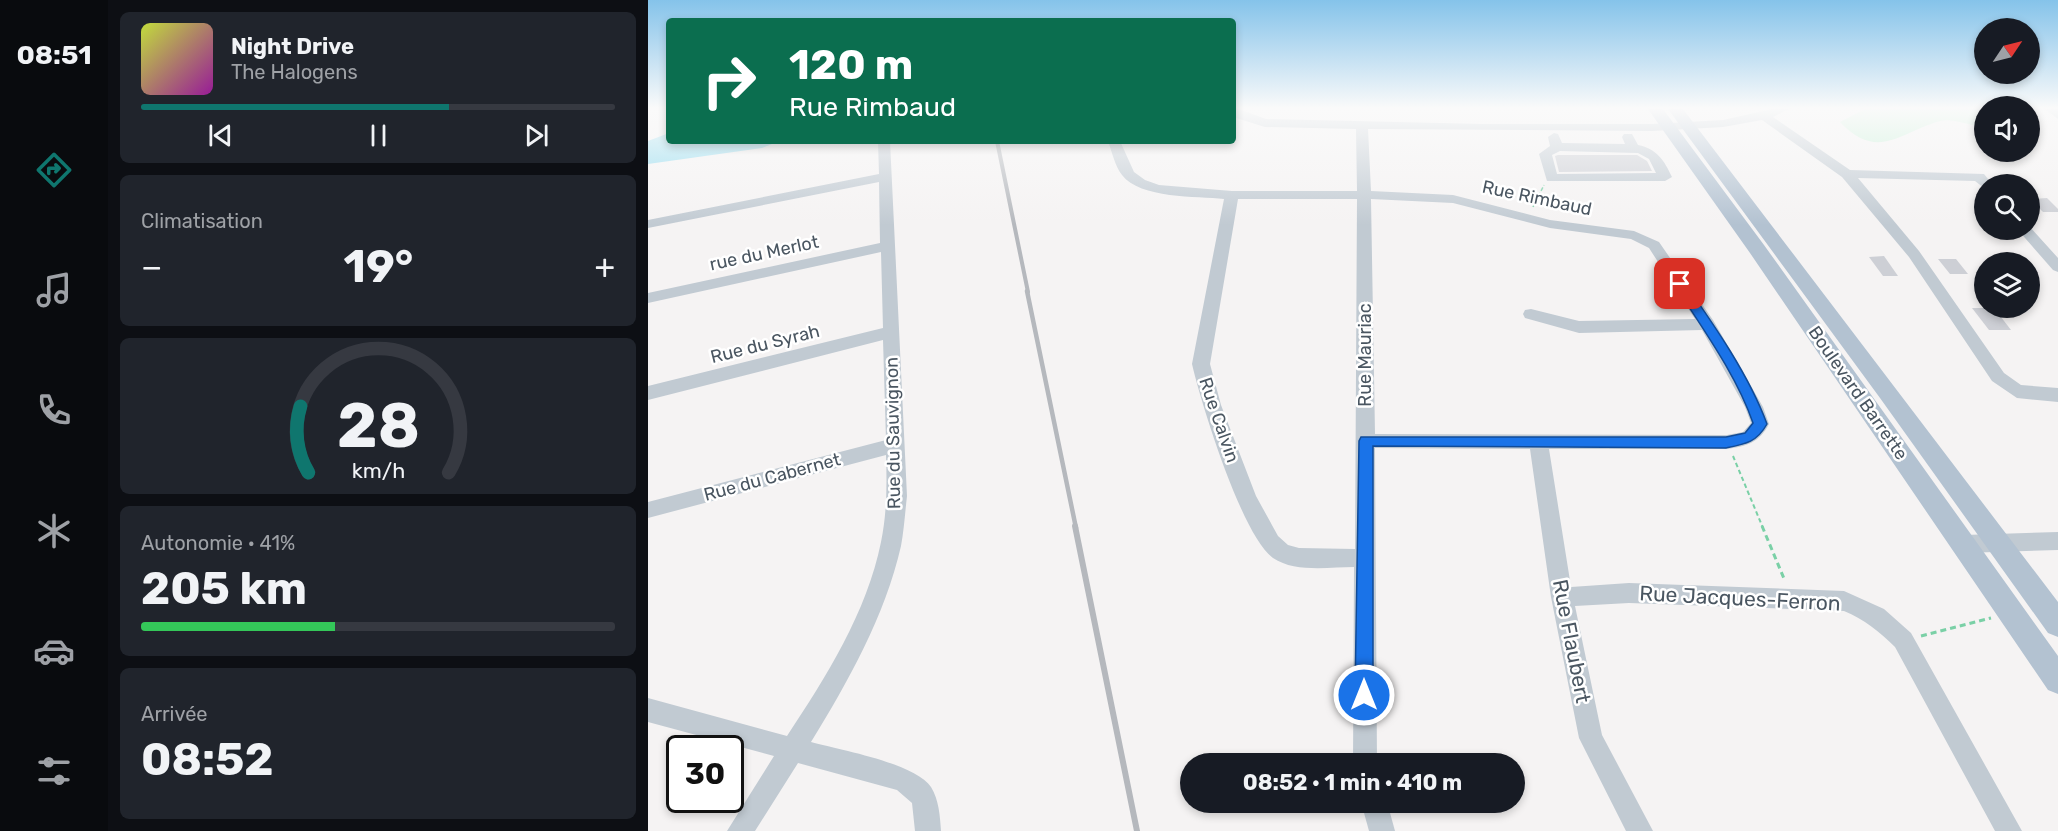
<!DOCTYPE html>
<html lang="fr">
<meta charset="utf-8">
<style>
:root{--surface:#171b24;--page:#20242c;--text:#f1f3f6;--muted:#9ea1a6;--line:#363941;--accent:#0f766e}
body{margin:0;font-family:Rubik,sans-serif;background:var(--page);color:var(--text);height:100vh;display:flex;flex-direction:column;font-size:22px;white-space:nowrap}
*{box-sizing:border-box;margin:0}
p{font-size:20px;color:var(--muted)}
.icon{flex:none;width:33px;height:33px;fill:none;stroke:currentColor;stroke-width:2;stroke-linecap:round;stroke-linejoin:round}
.map{position:relative;flex:1;overflow:hidden}
.panel{display:flex;flex-direction:column;gap:12px;padding:12px;background:#0d0f14;width:540px}
.panel>*{flex:none}
.top-card{position:absolute;left:18px;top:18px;width:570px;height:126px;border-radius:6px;box-shadow:0 3px 9px #0003;background:#0b6e4f;color:#fff;overflow:hidden}
.needle{width:39px;rotate:55deg}
.fabs{position:absolute;left:1326px;top:18px;display:grid;gap:12px}
.fabs a{display:grid;place-items:center;width:66px;height:66px;border-radius:50%;background:var(--surface);box-shadow:0 3px 9px #0003;font-size:30px}
.speed{position:absolute;left:18px;top:735px;display:flex;gap:12px;font-size:30px;font-weight:700;text-align:center}
.speed>*{display:grid;place-content:center;width:78px;height:78px;border-radius:50%;background:var(--surface);box-shadow:0 3px 9px #0003;line-height:1}
.speed .limit{border:3px solid #111;border-radius:9px;background:#fff;color:#111}
.pin{position:absolute;display:grid;place-items:center;width:51px;height:51px;color:#fff;margin:-26px;border-radius:12px;box-shadow:0 3px 9px #0006}
.me{position:absolute;width:66px;margin:-33px;rotate:0deg;stroke-linejoin:round;filter:drop-shadow(0 0 4px #0008)}
.turn{display:flex;align-items:center;gap:21px;height:126px;padding:0 24px;font-size:27px}
.turn .icon{width:78px;height:78px;stroke-width:2.5}
.turn b{display:block;font-size:42px;line-height:51px}
.big{font-size:45px;font-weight:700;line-height:1.1}
.panel .widget{flex:1;display:flex;flex-direction:column;justify-content:center;gap:9px;min-width:0;padding:0 21px;border-radius:9px;background:var(--page)}
.panel .dial{align-items:center;gap:0}
.dial svg{height:156px;overflow:visible;fill:none;stroke:var(--line);stroke-width:7;stroke-linecap:round;text-anchor:middle}
.dial text{fill:var(--text);stroke:none}
.song{display:flex;align-items:center;gap:18px}
.cover{width:72px;height:72px;border-radius:9px;background:linear-gradient(135deg,hsl(70 70% 55%),hsl(300 70% 35%))}
.played{height:6px;border-radius:3px;background:linear-gradient(90deg,var(--accent) 65%,var(--line) 65%)}
.keys{display:flex;justify-content:space-around;direction:ltr}
.heat{display:flex;justify-content:space-between;align-items:center;font-size:33px;direction:ltr}
.charge{height:9px;border-radius:4px;background:linear-gradient(90deg,#34c759 41%,var(--line) 0)}
.trip{position:absolute;left:532px;top:753px;width:345px;height:60px;border-radius:30px;background:var(--surface);box-shadow:0 3px 9px #0003;font-weight:700;line-height:60px;text-align:center}
main{display:flex;flex:1;min-height:0}
.tab-bar{display:flex;flex-direction:column;width:108px;justify-content:space-around;align-items:center;background:#090b0e;color:var(--muted)}
.tab-bar .icon{width:42px;height:42px}
.tab-bar .current{color:var(--accent)}
.tab-bar b{font-size:27px;color:var(--text)}
.map>svg:first-child{display:block}
</style>
<main>
<nav class="tab-bar">
<b>08:51</b>
<svg class="icon current" aria-label="directions" viewBox="0 0 24 24"><path d="M12 3l9 9-9 9-9-9zM9 14v-3h6M13 9l2 2-2 2"/></svg>
<svg class="icon" aria-label="music" viewBox="0 0 24 24"><path d="M9 18V5l10-2v13"/><circle cx="6" cy="18" r="3"/><circle cx="16" cy="16" r="3"/></svg>
<svg class="icon" aria-label="phone" viewBox="0 0 24 24"><path d="M5 4h4l2 5-3 2q2 4 5 5l2-3 5 2v4C11 20 4 13 5 4z"/></svg>
<svg class="icon" aria-label="climate" viewBox="0 0 24 24"><path d="M12 3v18M4 7l16 10M4 17L20 7"/></svg>
<svg class="icon" aria-label="car" viewBox="0 0 24 24"><path d="M5 17H2v-5l4-1 3-4h7l3 4 3 1v5h-3M9 17h6M6 11h13"/><circle cx="7" cy="17" r="2"/><circle cx="17" cy="17" r="2"/></svg>
<svg class="icon" aria-label="filters" viewBox="0 0 24 24"><path d="M4 7h16M4 17h16"/><circle cx="9" cy="7" r="2"/><circle cx="15" cy="17" r="2"/></svg>
</nav>
<section class="panel">
<div class="widget">
<div class="song"><i class="cover"></i><div><b>Night Drive</b><p>The Halogens</p></div></div>
<div class="played"></div>
<div class="keys"><svg class="icon" aria-label="previous" viewBox="0 0 24 24"><path d="M18 5L8 12l10 7zM5 5v14"/></svg><svg class="icon" aria-label="pause" viewBox="0 0 24 24"><path d="M8 5v14M16 5v14"/></svg><svg class="icon" aria-label="next" viewBox="0 0 24 24"><path d="M6 5l10 7-10 7zM19 5v14"/></svg></div>
</div>
<div class="widget"><p>Climatisation</p>
<div class="heat"><a>−</a><b class="big">19°</b><a>+</a></div>
</div>
<div class="widget dial"><svg viewBox="0 0 100 80">
<path d="M14 69A42 42 0 1 1 86 69"/>
<path d="M14 69A42 42 0 0 1 10 35" stroke="#0f766e"/>
<text x="50" y="56" font-size="32" font-weight="700">28</text>
<text x="50" y="72" font-size="11">km/h</text>
</svg></div>
<div class="widget"><p>Autonomie · 41%</p><b class="big">205 km</b><div class="charge"></div></div>
<div class="widget"><p>Arrivée</p><b class="big">08:52</b></div>
</section>
<div class="map">
<svg width="1410" height="831" viewBox="0 0 1410 831">
<rect width="100%" height="100%" fill="#f5f3f3"/>
<path fill="#c3f1d5" d="M1217 109H1336V148H1334L1333 127C1322 125 1303 118 1292 121 1252 132 1230 162 1192 122Z"/>
<polygon fill="#90daee" points="21,133 21,141 105,141 124,144 114,148 0,164 0,141"/>
<g fill="#cdcfd5">
<polygon points="910,155 989,155 999,161 1004,171 911,172 907,156"/>
<polygon points="1399,198 1410,209 1410,212 1395,212 1382,199"/>
<polygon points="1236,256 1250,276 1235,276 1221,257"/>
<polygon points="1290,259 1308,259 1320,274 1302,274"/>
<polygon points="1324,308 1346,308 1363,330 1341,330"/>
</g>
<g fill="none" stroke-linecap="round" stroke-linejoin="round">
<polyline stroke="#7ad0a6" stroke-width="1.5" stroke-dasharray="4 2" stroke-linecap="butt" points="885,207 896,185"/>
<polyline stroke="#7ad0a6" stroke-width="2" stroke-dasharray="4.5 3" stroke-linecap="butt" points="1085,456 1115,528"/>
<g stroke="#7ad0a6" stroke-width="3" stroke-dasharray="6 4" stroke-linecap="butt">
<polyline points="1114,526 1137,581"/>
<polyline points="1273,636 1343,618"/>
</g>
<g fill="#c1cad2" fill-rule="evenodd">
<path d="M585 109H591L618 119 834 124H1004L1075 120 1124 109H1141L1125 117 1202 170 1336 174 1344 184H1336V188L1327 181 1210 178 1271 251 1356 373 1373 385 1410 388V402L1369 398 1344 381 1261 257 1194 177 1114 120 1075 127 1004 131 720 129 723 191 805 195 902 220 986 231 1011 242 1065 320 1115 407 1121 424C1111 443 1099 446 1079 449H901L923 587 981 583 1196 591 1236 609 1263 633 1374 831H1347L1247 647C1232 632 1216 619 1196 611L981 603 927 606 954 735 1005 831H978L931 738 903 597 882 449 727 448 729 764H705L706 567C682 567 647 573 625 558 594 536 553 403 544 364L576 199C549 196 492 199 474 175 467 166 464 152 460 141H472L486 172 497 180 511 185 584 191H709L708 129 617 127 585 117ZM590 199H709L707 549 651 548 640 545 630 536 608 496 573 405 562 364ZM723 199 805 203 902 228 983 239 1001 248 1047 319 931 321 883 309 877 310 875 314 877 318 931 333 1054 330 1097 407 1103 423 1095 432 1079 435 727 434Z"/>
<polygon points="1397,109 1410,109 1410,119"/>
<path d="M906 133 910 134 914 143 977 144 974 137 976 134H984L990 145C1009 149 1016 160 1024 177L1017 181H899L891 154 902 146 900 137ZM912 151 990 153 1001 159 1008 173 909 174 904 155Z"/>
<path d="M230 141H242L259 496C257 513 256 530 253 546 237 616 200 682 163 742 192 750 267 763 283 787 291 800 292 816 293 831H267L264 803 249 790 150 763 107 831H79L126 756 0 722V698L139 736C178 677 219 612 233 542 239 513 239 484 238 455L0 518V502L238 440 235 340 0 400V386L235 328 233 252 0 303V293L232 243 231 182 0 228V220L231 174Z"/>
<polygon points="1382,227 1410,258 1410,272 1405,270 1370,230 1382,230"/>
<polygon points="1410,532 1410,550 1316,553 1309,550 1306,544 1309,538 1316,535"/>
<polygon points="713,802 739,802 747,831 721,831"/>
</g>
<g fill="#b3c2d1" fill-rule="evenodd">
<polygon points="1000,109 1015,109 1116,245 1410,656 1410,694 1400,690 1102,253"/>
<polygon points="1020,109 1035,109 1410,602 1410,637 1400,633 1232,398"/>
</g>
<polyline stroke="#b5b8bd" stroke-width="4" points="349,141 380,292"/>
<polyline stroke="#b5b8bd" stroke-width="4.5" points="379,291 428,528"/>
<polyline stroke="#b5b8bd" stroke-width="6" points="427,526 489,831"/>
</g>
<linearGradient id="sky" x2="0" y2="1"><stop stop-color="#85c3ea"/><stop offset="0.48" stop-color="#fafafa"/><stop offset="1" stop-color="#fafafa" stop-opacity="0"/></linearGradient>
<rect width="1410" height="225" fill="url(#sky)"/>
<path fill="#1a73e8" stroke="#114b97" stroke-width="1.5" d="M1032 280 1036 282C1066 325 1101 375 1119 424 1109 442 1098 444 1078 448L725 446V695L722 701 716 704 710 701 707 695 711 441 713 437H1078L1097 433 1105 423C1088 374 1054 328 1026 284Z"/>
<g text-anchor="middle" dominant-baseline="central" stroke-width="5" stroke-linejoin="round" paint-order="stroke">
<g font-size="18" fill="#4a5661" stroke="#fff">
<text transform="translate(889 198) rotate(12)">Rue Rimbaud</text>
<text transform="translate(116 253) rotate(-12)">rue du Merlot</text>
<text transform="translate(117 344) rotate(-14)">Rue du Syrah</text>
<text transform="translate(717 355) rotate(-90)">Rue Mauriac</text>
<text transform="translate(1210 393) rotate(55)">Boulevard Barrette</text>
<text transform="translate(571 420) rotate(71)">Rue Calvin</text>
<text transform="translate(245 433) rotate(-91)">Rue du Sauvignon</text>
<text transform="translate(124 477) rotate(-15)">Rue du Cabernet</text>
</g>
<g font-size="21" fill="#4a5661" stroke="#fff">
<text transform="translate(1092 598) rotate(3)">Rue Jacques-Ferron</text>
<text transform="translate(924 641) rotate(79)">Rue Flaubert</text>
</g>
</g>
</svg>
<div class="fabs">
<a><svg class="needle" viewBox="-14 -14 28 28"><path d="M0-13l5 13h-10z" fill="#e53935"/><path d="M0 13l5-13h-10z" fill="#9ea1a6"/></svg></a>
<a><svg class="icon" aria-label="sound" viewBox="0 0 24 24"><path d="M4 9h4l5-4v14l-5-4H4zM17 9q2 3 0 6"/></svg></a>
<a><svg class="icon" aria-label="search" viewBox="0 0 24 24"><circle cx="10" cy="10" r="6"/><path d="M15 15l6 6"/></svg></a>
<a><svg class="icon" aria-label="layers" viewBox="0 0 24 24"><path d="M12 4l9 5-9 5-9-5zM3 14l9 5 9-5"/></svg></a>
</div>
<div class="speed"><div class="limit">30</div></div>
<div class="pin" style="left:1032px;top:284px;background:#d93025"><svg class="icon" aria-label="arrive" viewBox="0 0 24 24"><path d="M6 21V4h12l-3 4 3 4H6"/></svg></div>
<svg class="me" style="left:716px;top:695px" viewBox="-20 -20 40 40"><circle r="17" fill="#1a73e8" stroke="#fff" stroke-width="3"/><path d="M0-11L8 9 0 5-8 9z" fill="#fff"/></svg>
<div class="trip">08:52 · 1 min · 410 m</div>
<div class="top-card">
<div class="turn"><svg class="icon" aria-label="right" viewBox="0 0 24 24"><path d="M7 20v-9h11M14 6l5 5-5 5"/></svg><div><b>120 m</b>Rue Rimbaud</div></div>
</div>
</div>
</main>
